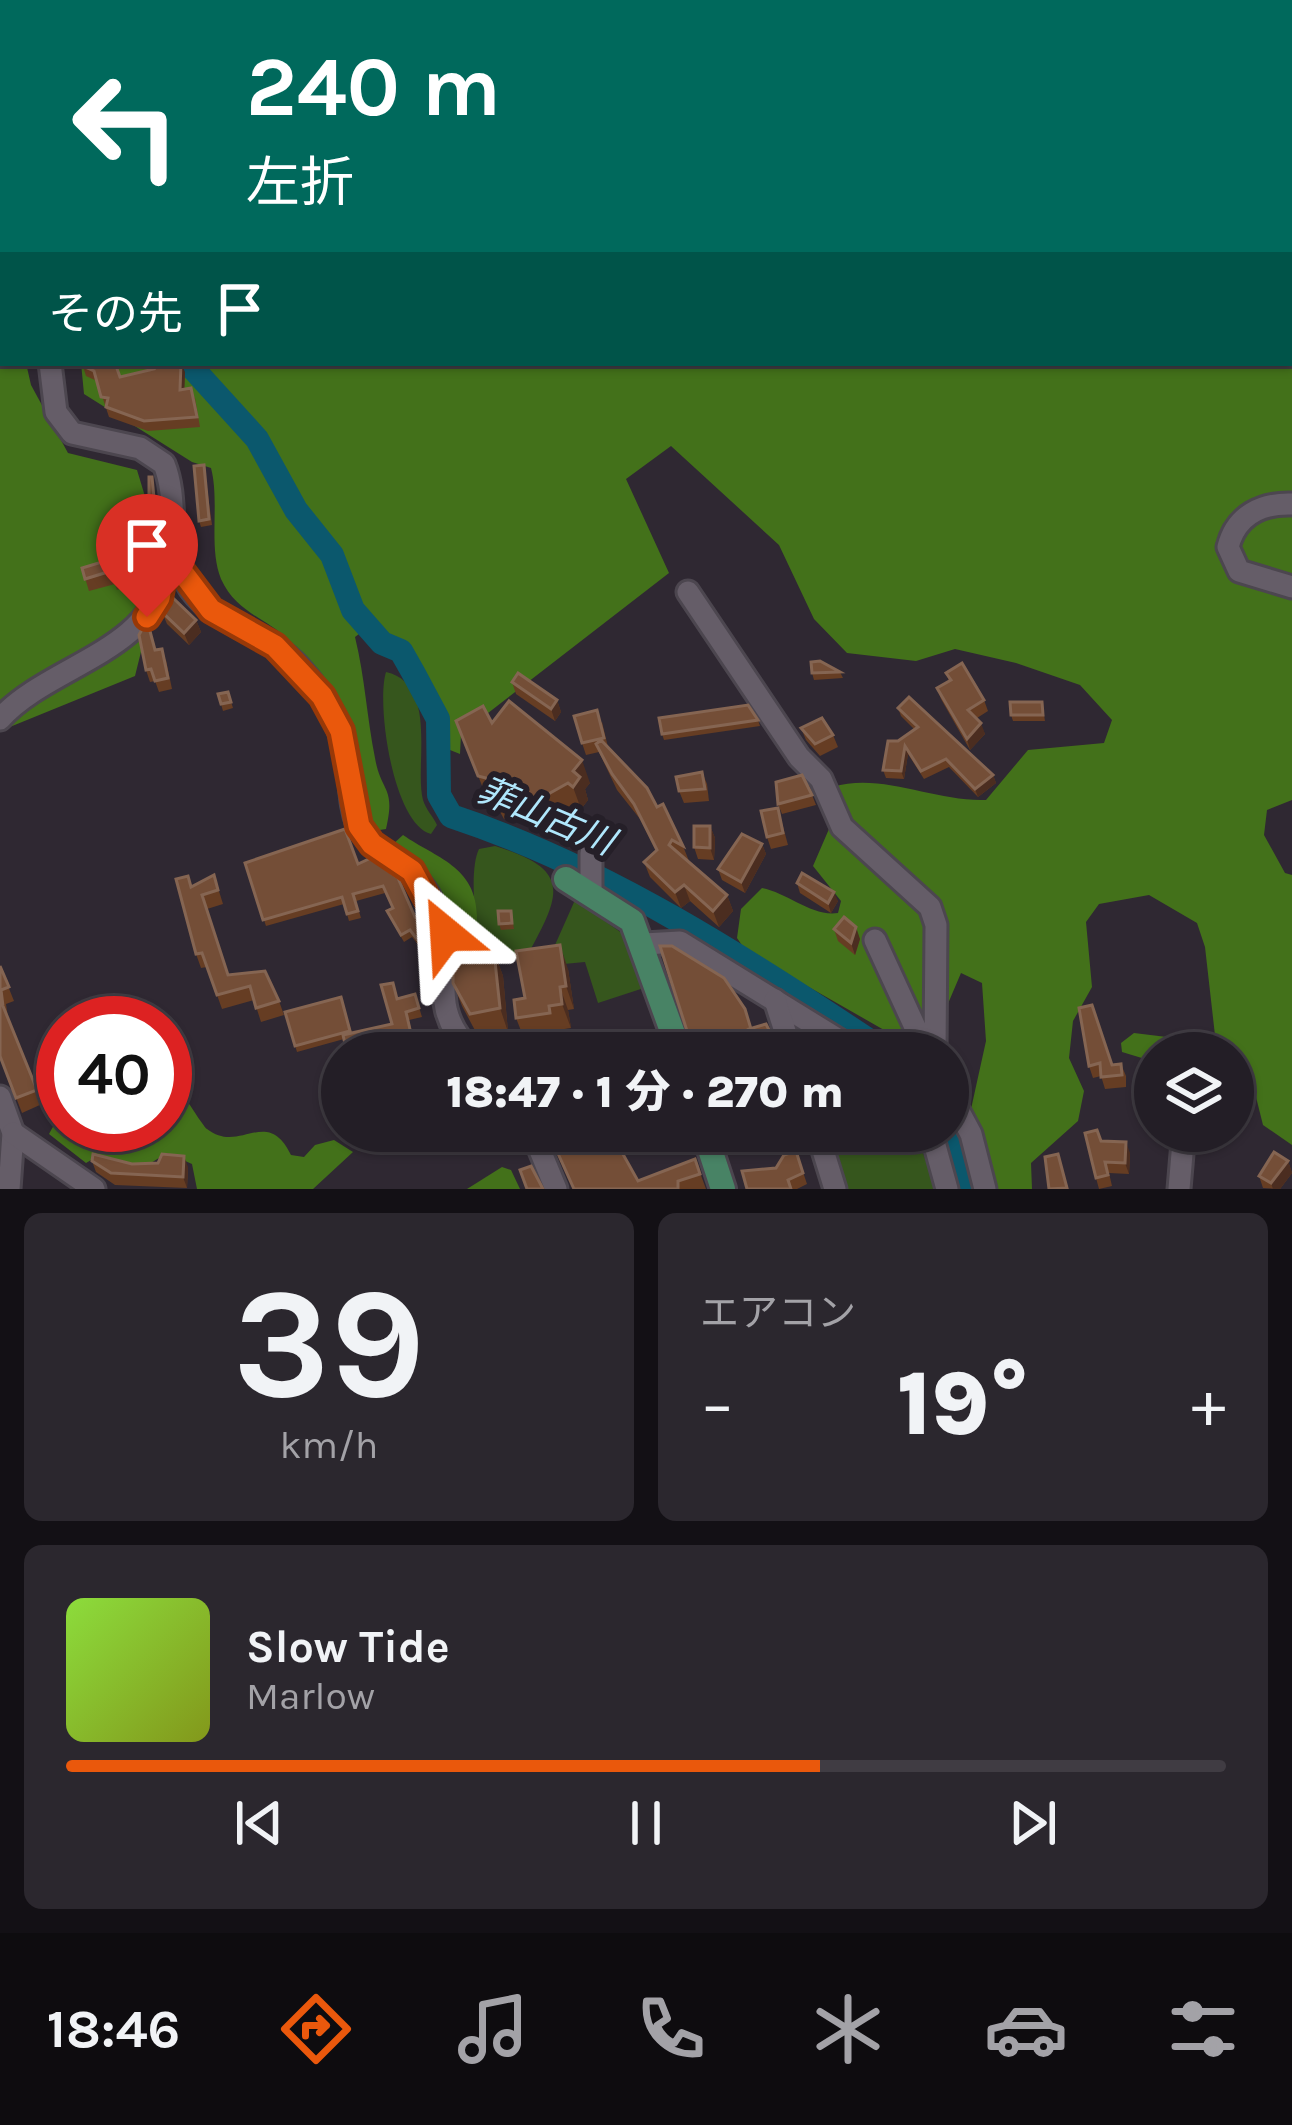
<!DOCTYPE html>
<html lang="ja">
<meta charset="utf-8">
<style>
:root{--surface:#231e26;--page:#2b272e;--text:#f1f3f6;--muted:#a3a2a7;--line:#403c43;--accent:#ea580c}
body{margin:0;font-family:Karla,"Noto Sans JP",sans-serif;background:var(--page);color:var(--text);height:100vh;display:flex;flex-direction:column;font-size:45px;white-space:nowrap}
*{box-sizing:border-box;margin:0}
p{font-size:39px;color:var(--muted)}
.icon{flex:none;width:66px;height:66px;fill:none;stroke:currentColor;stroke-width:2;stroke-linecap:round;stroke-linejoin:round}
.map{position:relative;height:1189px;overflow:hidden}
.drawer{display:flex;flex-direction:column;gap:24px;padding:24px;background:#131015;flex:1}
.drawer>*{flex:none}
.top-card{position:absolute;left:0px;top:0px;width:1293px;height:366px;box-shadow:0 3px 9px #0004,0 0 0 3px var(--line);background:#00695c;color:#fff;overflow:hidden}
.tools{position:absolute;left:1134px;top:1032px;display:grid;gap:24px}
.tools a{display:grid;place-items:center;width:120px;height:120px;border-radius:50%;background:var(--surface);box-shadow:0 3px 9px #0004,0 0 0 3px var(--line);font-size:60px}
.speed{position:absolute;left:36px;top:996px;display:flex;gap:24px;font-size:60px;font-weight:700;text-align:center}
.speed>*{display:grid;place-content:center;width:156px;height:156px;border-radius:50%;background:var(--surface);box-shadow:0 3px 9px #0004,0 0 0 3px var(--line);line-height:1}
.speed .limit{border:18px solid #d22;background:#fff;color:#111}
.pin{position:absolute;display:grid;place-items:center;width:102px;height:102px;color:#fff;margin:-123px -51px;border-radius:50% 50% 50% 0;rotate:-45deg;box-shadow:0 0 12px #0007}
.pin .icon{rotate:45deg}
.me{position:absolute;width:132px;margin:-66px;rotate:333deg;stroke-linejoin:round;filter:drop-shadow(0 0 9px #0008)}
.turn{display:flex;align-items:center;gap:42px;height:252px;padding:0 48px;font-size:54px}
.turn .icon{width:156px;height:156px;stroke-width:2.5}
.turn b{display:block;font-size:84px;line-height:102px}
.then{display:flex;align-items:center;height:114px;padding:0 48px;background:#0003;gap:24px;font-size:45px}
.big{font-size:90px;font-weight:800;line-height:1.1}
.drawer .widget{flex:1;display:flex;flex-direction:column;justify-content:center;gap:18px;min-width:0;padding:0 42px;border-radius:18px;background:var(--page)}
.drawer .dial{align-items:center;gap:0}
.dial b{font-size:156px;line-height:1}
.song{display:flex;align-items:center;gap:36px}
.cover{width:144px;height:144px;border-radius:18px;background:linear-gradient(135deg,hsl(90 70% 55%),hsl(70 70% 35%))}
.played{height:12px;border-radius:6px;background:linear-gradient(90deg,var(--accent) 65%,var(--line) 65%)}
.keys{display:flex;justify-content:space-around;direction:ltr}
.heat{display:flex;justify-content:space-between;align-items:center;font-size:66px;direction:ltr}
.drawer .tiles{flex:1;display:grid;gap:24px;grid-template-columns:1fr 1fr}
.widget:last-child{grid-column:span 2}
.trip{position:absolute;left:321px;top:1032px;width:648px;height:120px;border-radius:60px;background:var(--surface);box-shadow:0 3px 9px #0004,0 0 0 3px var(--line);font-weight:800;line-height:120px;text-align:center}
.dock{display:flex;height:192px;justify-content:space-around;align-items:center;background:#0e0c0f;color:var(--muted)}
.dock .icon{width:84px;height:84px}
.dock .current{color:var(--accent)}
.dock b{font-size:54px;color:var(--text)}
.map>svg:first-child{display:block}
</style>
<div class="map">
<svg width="1292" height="1189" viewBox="0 0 1292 1189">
<rect width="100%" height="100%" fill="#2f2832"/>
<g fill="#36561d">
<path d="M386 672C439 684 414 766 423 800 426 810 433 816 437 825L431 834C393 824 376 704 386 672Z"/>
<path d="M495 846C574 870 560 895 527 956L490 961C475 945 468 870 479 849Z"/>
<polygon points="575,900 626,936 650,986 598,1003 585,962 553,965 551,954"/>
<polygon points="896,1131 915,1131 936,1189 842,1189 830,1153"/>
</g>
<g fill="#43711a">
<path d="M0 0H1292V800L1267 810 1264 835 1285 873 1292 875V1145L1263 1125 1251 1077 1233 1064V1053H1217L1205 947 1197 923 1149 895 1099 904 1086 922 1092 987 1073 1021 1069 1058 1084 1091 1078 1121 1031 1163 1032 1189H992L971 1109 986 1041 982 983 961 973 927 1053H910L898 1038 746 951 737 938 741 909 762 888C788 893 812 917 838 913L841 901 813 866 829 829 833 787C881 772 935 802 986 800L1028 750 1104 743 1112 720 1080 685 1016 663 955 649 916 661 847 653 814 619 779 545 671 446 626 479 669 573 461 734 460 754 450 750C434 693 424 659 372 624L355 637C365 678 367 718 375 758 381 793 396 786 386 829L373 831C358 785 365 730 333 689 320 672 304 654 289 640 264 617 236 612 221 579 208 547 220 502 211 468L192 462 84 394 81 363H1290V3H3V363H26L31 385 68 453 137 470 164 559 135 676 0 731Z"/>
<path d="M403 835C436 858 476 866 477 916 477 931 473 939 479 955L459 970 416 863 392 845Z"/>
<polygon points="1134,1033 1175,1038 1178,1053 1155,1053 1155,1062 1122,1052 1121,1043"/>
<path d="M165 1064C168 1071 202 1125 207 1129 240 1155 267 1105 291 1155L304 1157 315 1145 334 1140 353 1152 313 1189H197L192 1164 167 1153 146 1166 98 1156 86 1163 49 1134 55 1123 50 1105 63 1087V1125H165Z"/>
<polygon points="502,1167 511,1170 520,1189 467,1189"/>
</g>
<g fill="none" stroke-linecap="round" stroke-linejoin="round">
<g stroke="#0b586d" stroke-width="24">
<polyline points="224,0 224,3"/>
<path d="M188 363 257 439 296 510 332 555 353 610 382 643 401 651 414 674 438 719 439 795 451 816C609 868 749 961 888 1053"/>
<polyline points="948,1129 965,1189"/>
</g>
<defs>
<g id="minor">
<polyline points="88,0 89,3"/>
<polyline points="1102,0 1105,3"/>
<polyline points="0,269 3,264"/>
<polyline points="1290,314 1292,316"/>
<path d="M50 363 56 412 72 433 140 448 164 464C179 501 166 544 185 580 210 626 266 630 299 667 327 698 344 730 349 772 351 790 351 808 358 825 371 854 409 862 428 894 468 960 416 995 472 1053"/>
<path d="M1292 504C1262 503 1236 515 1228 547L1239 571 1292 587"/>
<polyline points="688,592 799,757 821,779 842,827 930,907 936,925 935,1053"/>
<path d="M0 719C46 667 149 652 163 578L180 569"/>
<polyline points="591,853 591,892"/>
<polyline points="875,940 927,1053"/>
<polyline points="644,944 680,942 860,1053"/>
<polyline points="775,1000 792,1053"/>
<polyline points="948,1091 971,1134 985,1189"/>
<polyline points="0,1097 13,1133 9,1189"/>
<polyline points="532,1131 556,1189"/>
<polyline points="817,1131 835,1189"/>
<polyline points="931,1131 947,1189"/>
<polyline points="13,1133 94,1189"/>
<polyline points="1179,1189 1183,1142"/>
</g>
<g id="major">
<polyline points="566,879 632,921 680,1053"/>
<polyline points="704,1131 723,1189"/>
</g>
</defs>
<use href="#minor" stroke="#4c464f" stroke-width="27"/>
<use href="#major" stroke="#4c464f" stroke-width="30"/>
<use href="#minor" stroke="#655d68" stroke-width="21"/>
<use href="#major" stroke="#488365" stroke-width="24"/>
</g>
<g fill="#663d23">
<polygon points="83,366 120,377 185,372 184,389 195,398 200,427 148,431 109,417 97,381 86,376"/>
<polygon points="204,465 212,525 201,527 199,521"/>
<polygon points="128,554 137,580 117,590 115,584 89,591 82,568"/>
<polygon points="162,612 196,620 201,632 189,645 167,624"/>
<polygon points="147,620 156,650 166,660 172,689 159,692 155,681 150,682 146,670"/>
<polygon points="840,672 843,678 814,680 812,673"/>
<polygon points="946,673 984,700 988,711 977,718 985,734 970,750 941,699 937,688 949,681"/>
<polygon points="512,682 557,700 561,712 555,721 516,694"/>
<polygon points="228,692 233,708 223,711 218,694"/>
<polygon points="1042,702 1045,721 1013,721 1011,715"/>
<polygon points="898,708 993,775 996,783 978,797 949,767 924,779 908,754 904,779 886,778 883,770 898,741 915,730 901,716"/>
<polygon points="758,720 760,726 664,740 662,734"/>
<polygon points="456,721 492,723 590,783 585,789 588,800 581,809 577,806 540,825 525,808 504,819 494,801 487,798"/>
<polygon points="602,722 608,747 657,807 683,846 689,861 727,895 733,911 719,927 690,901 681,908 650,877 644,862 656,851 640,819 617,790 599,752 586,755 582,743"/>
<polygon points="801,728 833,735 838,747 820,756 806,740"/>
<polygon points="702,772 707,784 709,801 684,803 679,791"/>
<polygon points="812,795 816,805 782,814 778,804"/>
<polygon points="778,808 788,845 771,849 767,837"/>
<polygon points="710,826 715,838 714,860 698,859 694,847"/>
<polygon points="762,844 766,854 745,893 722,880 718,869"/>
<polygon points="245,863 358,864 415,917 425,922 429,949 422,950 412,937 404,942 390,918 387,911 392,908 385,893 356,901 361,918 349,921 344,904 266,926"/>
<polygon points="214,875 223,904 207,909 228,975 279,1001 284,1015 261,1022 254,1000 222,1009 207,967 201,968 196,954 192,887"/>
<polygon points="797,883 838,901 831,913 800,893"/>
<polygon points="511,911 514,929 501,930 499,924"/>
<polygon points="834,929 860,939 855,955 838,941"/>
<polygon points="660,946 752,1028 766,1024 780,1053 750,1053 756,1051 753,1041 719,1052"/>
<polygon points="494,952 503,976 508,1032 479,1038 462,1006 453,983"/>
<polygon points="0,966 14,1001 6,1004 8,1018 42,1104 22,1113 0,1056"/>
<polygon points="568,969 574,1009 568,1010 571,1028 558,1030 559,1037 525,1041 516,1018 525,998"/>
<polygon points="415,994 422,1017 409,1020 416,1053 347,1053 344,1039 297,1052 285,1012 341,997 352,1033 392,1024 398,999"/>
<polygon points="1079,1008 1112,1065 1121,1064 1126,1076 1126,1087 1105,1089 1101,1076 1093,1078 1089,1066"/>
<polygon points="475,1131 516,1131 522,1154 482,1150"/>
<polygon points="1101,1141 1130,1153 1129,1174 1109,1173 1112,1186 1099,1189 1096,1178"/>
<polygon points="556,1149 638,1181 695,1159 706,1189 573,1189"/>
<polygon points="796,1151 807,1184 797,1189 747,1189"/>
<polygon points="92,1161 188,1167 187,1188 115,1185 96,1172"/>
<polygon points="1288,1161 1292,1173 1280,1189 1263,1188 1259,1176"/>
</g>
<g fill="#4b2d20">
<polygon points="181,363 185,372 184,400 180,390"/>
<polygon points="196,620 201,632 189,645 184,633"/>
<polygon points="557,700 561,712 555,721 551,709"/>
<polygon points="981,723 985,734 970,750 967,739"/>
<polygon points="905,746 908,754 904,779 901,771"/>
<polygon points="582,760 590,783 585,789 588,800 581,809 573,787 573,771"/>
<polygon points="993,775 996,783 978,797 975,789"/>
<polygon points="710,826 715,838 714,860 710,848"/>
<polygon points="762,844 766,854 745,893 741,882"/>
<polygon points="684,885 690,901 681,908 675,892"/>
<polygon points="834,892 838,901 831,913 828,903"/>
<polygon points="727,895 733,911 719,927 713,911"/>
<polygon points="856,927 860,939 855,955 851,943"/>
<polygon points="560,945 568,969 574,1009 566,986"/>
<polygon points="494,952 503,976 508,1032 500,1008"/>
<polygon points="560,987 568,1010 571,1028 562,1004"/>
<polygon points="1126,1142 1130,1153 1129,1174 1125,1163"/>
<polygon points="184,1156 188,1167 187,1188 183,1177"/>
<polygon points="1288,1161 1292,1173 1280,1189 1273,1189 1271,1183"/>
</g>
<g fill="#744e37" stroke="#856552" stroke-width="3">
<polygon points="83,363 115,363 120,377 154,369 152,363 181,363 180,390 191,388 197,417 144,421 106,407 108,398 101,397 94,371 83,366"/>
<polygon points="204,465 209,519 199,521 194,466"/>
<polygon points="149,477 152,477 155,509 149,509"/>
<polygon points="128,554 133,568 113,578 111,571 85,579 82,568"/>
<polygon points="173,598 196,620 184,633 162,612"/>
<polygon points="147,620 155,650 162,649 168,678 155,681 151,669 146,670 139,635"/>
<polygon points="820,661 840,672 812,673 811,662"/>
<polygon points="962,663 984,700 968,710 981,723 967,739 937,688 951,680 946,673"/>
<polygon points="518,673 557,700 551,709 512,682"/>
<polygon points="228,692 231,702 221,704 218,694"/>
<polygon points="909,697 993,775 975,789 946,759 921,771 905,746 901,771 883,770 888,741 898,741 918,727 898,708"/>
<polygon points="509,701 582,760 573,771 580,777 573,787 568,783 532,803 517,786 496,797 486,778 478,776 456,721 483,706 492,723"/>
<polygon points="1010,702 1042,702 1043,715 1011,715"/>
<polygon points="748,705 758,720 662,734 659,718"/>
<polygon points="597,710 604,738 582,743 574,716"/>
<polygon points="822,718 833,735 815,744 801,728"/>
<polygon points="601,740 647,788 657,807 663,804 683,846 672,840 669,845 727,895 713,911 684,885 675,892 644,862 657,850 634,804 612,774 596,744"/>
<polygon points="702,772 705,789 679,791 676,777"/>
<polygon points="802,775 812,795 778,804 776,782"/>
<polygon points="778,808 783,833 767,837 761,811"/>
<polygon points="694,826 710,826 710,848 694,847"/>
<polygon points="345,829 358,864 371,858 398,878 415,917 422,915 427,942 420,943 410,930 401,935 387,911 393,908 383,886 353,894 358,911 347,914 342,897 263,920 245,863"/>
<polygon points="742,834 762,844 741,882 718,869"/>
<polygon points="802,873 834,892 828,903 797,883"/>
<polygon points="214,875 218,890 202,895 228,975 265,971 279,1001 256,1008 250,986 217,995 202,953 196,954 176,879 188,876 191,887"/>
<polygon points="498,911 511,911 512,923 499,924"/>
<polygon points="844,917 856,927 851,943 834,929"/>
<polygon points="560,945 566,986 560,987 562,1004 549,1006 550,1013 516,1018 514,1000 525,998 516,951"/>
<polygon points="660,946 672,946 724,978 745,1009 751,1029 714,1040 715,1053 694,1053"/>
<polygon points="453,952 494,952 500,1008 470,1014 453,983"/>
<polygon points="0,966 9,987 1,990 3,1006 37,1090 16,1098 0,1056"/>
<polygon points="393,983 397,999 415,994 419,1008 406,1012 415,1051 406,1053 347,1053 343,1035 392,1024 381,985"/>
<polygon points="341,997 350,1031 295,1046 285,1012"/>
<polygon points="1092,1005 1112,1065 1121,1064 1122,1075 1101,1077 1100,1063 1089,1066 1079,1008"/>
<polygon points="766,1024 779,1050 774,1051 774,1053 750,1053 756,1051 749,1029"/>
<polygon points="1097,1130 1101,1141 1126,1142 1125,1163 1105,1162 1108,1175 1096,1178 1085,1133"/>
<polygon points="475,1131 515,1131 515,1136 476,1132"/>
<polygon points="601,1131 610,1131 638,1181 695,1159 700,1174 678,1181 678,1189 574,1189 556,1149"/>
<polygon points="796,1151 803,1173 788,1180 791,1189 747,1189 742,1171 776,1168 784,1155"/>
<polygon points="1274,1152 1288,1161 1271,1183 1259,1176"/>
<polygon points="93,1154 132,1164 158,1163 162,1154 184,1156 183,1177 111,1173 92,1161"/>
<polygon points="1058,1154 1067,1188 1049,1189 1045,1157"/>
<polygon points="531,1166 543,1189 527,1189 520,1170"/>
</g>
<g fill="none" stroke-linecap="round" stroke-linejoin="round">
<defs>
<polyline id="route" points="147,617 159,598 163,578 180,569 211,610 275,646 322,696 341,731 359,826 372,844 412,871 446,934"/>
</defs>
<use href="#route" stroke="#983908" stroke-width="30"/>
<use href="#route" stroke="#ea580c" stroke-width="21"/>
</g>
<g text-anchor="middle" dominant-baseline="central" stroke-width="12" stroke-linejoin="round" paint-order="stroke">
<g font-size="36" font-style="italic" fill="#b0e7fc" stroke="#251f28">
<text transform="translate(546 816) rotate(23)">菲山古川</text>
</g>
</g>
</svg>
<div class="tools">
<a><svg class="icon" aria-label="layers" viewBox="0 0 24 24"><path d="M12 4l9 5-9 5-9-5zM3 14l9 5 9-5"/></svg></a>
</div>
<div class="speed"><div class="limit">40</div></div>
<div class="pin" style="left:147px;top:617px;background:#d93025"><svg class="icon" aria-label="arrive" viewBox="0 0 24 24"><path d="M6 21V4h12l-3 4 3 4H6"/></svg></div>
<svg class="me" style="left:446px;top:934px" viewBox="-20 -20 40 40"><path d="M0-17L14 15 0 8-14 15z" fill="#ea580c" stroke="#fff" stroke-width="4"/></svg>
<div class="trip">18:47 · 1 分 · 270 m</div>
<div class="top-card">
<div class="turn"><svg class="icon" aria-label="left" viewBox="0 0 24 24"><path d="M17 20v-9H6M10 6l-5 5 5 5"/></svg><div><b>240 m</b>左折</div></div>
<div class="then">その先<svg class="icon" aria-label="arrive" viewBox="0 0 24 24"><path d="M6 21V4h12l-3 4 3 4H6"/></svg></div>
</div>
</div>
<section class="drawer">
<div class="tiles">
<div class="widget dial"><b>39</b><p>km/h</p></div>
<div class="widget"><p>エアコン</p>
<div class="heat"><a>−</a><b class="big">19°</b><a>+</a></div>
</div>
<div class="widget">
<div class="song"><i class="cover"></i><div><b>Slow Tide</b><p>Marlow</p></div></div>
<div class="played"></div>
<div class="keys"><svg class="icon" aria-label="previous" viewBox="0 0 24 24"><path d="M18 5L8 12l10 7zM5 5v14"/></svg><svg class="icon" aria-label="pause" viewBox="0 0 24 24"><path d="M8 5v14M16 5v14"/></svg><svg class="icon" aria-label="next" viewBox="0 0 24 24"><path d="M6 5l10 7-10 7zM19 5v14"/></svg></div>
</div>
</div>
</section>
<nav class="dock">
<b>18:46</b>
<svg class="icon current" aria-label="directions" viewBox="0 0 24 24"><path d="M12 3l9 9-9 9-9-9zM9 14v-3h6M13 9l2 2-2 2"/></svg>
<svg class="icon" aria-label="music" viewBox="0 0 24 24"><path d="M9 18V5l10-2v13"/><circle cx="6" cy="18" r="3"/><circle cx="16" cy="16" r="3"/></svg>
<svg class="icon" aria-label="phone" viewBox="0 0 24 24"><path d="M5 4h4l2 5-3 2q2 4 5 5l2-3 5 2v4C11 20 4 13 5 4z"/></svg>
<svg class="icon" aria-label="climate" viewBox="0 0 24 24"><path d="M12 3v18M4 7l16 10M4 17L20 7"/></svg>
<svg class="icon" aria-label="car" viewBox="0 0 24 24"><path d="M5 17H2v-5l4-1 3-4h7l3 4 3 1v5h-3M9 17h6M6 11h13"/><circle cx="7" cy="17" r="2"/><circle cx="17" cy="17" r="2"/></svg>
<svg class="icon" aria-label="filters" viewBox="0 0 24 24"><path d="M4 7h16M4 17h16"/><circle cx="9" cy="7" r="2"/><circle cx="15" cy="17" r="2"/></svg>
</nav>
